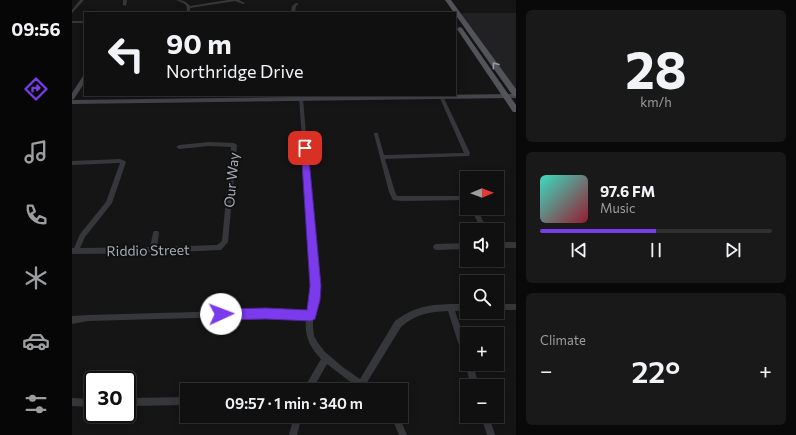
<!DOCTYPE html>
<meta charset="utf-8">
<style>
:root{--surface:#101010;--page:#191919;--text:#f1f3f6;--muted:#9c9d9f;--line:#303030;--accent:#7c3aed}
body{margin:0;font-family:Commissioner,sans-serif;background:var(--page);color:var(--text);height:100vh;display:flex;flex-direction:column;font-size:15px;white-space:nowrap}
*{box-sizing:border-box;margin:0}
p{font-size:13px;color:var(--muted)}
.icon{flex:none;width:22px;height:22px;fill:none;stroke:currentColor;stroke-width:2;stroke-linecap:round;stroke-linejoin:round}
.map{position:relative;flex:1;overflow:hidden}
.side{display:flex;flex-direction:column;gap:10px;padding:10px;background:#090909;width:280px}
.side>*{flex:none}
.top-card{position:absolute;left:12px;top:12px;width:372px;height:84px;border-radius:0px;box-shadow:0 2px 10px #0003,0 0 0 1px var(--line);background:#101010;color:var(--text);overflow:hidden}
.needle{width:26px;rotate:89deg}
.buttons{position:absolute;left:388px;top:171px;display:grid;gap:8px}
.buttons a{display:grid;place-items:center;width:44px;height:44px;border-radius:0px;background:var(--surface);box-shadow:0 2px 10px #0003,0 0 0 1px var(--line);font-size:20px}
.speed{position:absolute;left:12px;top:371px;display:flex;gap:8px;font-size:20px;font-weight:700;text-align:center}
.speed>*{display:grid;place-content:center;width:52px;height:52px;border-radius:50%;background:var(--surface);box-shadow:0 2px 10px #0003,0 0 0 1px var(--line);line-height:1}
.speed .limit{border:2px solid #111;border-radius:6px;background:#fff;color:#111}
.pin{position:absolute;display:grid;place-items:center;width:34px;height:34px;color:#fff;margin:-17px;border-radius:8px;box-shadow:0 2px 6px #0006}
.me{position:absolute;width:44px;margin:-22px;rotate:88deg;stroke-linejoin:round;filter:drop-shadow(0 0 3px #0008)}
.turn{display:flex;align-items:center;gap:14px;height:84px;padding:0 16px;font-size:18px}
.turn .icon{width:52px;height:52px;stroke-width:2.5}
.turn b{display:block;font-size:28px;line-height:34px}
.big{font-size:30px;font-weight:600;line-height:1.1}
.side .widget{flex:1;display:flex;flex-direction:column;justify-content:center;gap:6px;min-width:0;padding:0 14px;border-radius:6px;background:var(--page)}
.side .dial{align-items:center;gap:0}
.dial b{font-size:52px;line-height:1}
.song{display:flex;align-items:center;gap:12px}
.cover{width:48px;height:48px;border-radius:6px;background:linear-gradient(135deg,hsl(170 70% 55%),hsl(350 70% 35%))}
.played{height:4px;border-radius:2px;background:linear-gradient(90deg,var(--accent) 50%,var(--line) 50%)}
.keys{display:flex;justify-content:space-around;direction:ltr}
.heat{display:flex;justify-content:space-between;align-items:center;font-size:22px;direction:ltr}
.trip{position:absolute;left:108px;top:383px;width:228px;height:40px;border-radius:0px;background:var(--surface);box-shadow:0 2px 10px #0003,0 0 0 1px var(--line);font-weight:600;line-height:40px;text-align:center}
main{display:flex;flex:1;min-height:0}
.tab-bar{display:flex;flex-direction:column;width:72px;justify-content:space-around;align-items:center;background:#060606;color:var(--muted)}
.tab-bar .icon{width:28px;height:28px}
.tab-bar .selected{color:var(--accent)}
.tab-bar b{font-size:18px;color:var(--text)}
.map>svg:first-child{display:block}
</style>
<main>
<nav class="tab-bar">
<b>09:56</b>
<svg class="icon selected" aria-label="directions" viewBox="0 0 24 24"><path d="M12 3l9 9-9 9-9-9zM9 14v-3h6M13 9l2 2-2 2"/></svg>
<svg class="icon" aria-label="music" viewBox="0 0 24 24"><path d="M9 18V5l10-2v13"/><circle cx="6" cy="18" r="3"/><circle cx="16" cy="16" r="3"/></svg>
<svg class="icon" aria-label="phone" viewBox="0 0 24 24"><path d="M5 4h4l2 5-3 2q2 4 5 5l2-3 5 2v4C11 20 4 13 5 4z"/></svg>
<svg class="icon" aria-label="climate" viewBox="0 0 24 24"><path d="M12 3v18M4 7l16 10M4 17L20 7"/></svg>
<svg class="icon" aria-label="car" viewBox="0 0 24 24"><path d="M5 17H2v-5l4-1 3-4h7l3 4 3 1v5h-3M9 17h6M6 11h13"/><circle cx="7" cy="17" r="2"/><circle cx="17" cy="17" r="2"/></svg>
<svg class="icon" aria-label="filters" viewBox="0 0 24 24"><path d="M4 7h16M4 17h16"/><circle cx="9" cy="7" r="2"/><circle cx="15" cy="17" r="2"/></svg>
</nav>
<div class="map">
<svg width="444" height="435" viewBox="0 0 444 435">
<rect width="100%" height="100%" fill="#151516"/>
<polygon fill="#212123" points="388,13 444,13 444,90"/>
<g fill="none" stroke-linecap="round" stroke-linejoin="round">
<g fill="#36373b" fill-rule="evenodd">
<polygon points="8,0 12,0 0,13 0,10"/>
<polygon points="51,0 55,0 54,6 51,5"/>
<path d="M104 0C110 0 114 1 118 6L156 0H167L173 3 171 4 163 1 118 8V13H114L115 7 113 4Z"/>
<polygon points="224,3 227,4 224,6 223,13 219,13 220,6"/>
<rect x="0" y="21" width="13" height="2"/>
<polygon points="383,26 388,27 383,28"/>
<polygon points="368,95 371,96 398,153 397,156 313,159 323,192 325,196 395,196 395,200 330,201 321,200 317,192 302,134 302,133 306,133 306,134 312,155 392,153 367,96"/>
<path d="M227 98H229L231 99 247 286 241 321V326L242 336 246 343 253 352 272 368 288 379 323 321C346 303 368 304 395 304V310L383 311 395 346V364H401L407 386H399L393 364 394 362 392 361 391 358 376 311C357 312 344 314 329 327L294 384 299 387 300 390H289L255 364 240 390H231L249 359C238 348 232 335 234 319L194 316 16 321 0 324V316L16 315 194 310 236 312 241 286Z"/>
<polygon points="137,142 162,143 165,145 156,242 149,250 81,253 0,254 0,248 2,248 8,234 34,202 48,163 0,165 0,161 48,159 53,161 54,162 40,203 13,237 8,248 78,247 81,233 82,231 86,231 87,233 85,247 145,245 150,241 159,147 137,146 107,149 104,147 107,145"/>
<polygon points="399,208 405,208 415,230 409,230"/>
<rect x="425" y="242" width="19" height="6"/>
<polygon points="395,243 395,249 364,250 362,249 361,247 362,245 364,244"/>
<rect x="425" y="304" width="19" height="6"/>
<polygon points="115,397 115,405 55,406 55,398"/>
<polygon points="0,398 21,399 21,407 0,406"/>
<polygon points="222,416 230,416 225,435 217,435"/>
<polygon points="319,416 327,416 335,435 327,435"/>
<polygon points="409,416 417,416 423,435 415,435"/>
</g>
<g fill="#44464b" fill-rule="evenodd">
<polygon points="13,75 13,82 2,99 0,100 0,93 11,76"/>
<polygon points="444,94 444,98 0,104 0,100"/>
</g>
<g fill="#52545a" fill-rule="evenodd">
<polygon points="373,0 379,0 444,89 444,96 441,96"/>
<polygon points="388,27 390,28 444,105 444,112 441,112 385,29"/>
</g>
</g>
<defs><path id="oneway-chevron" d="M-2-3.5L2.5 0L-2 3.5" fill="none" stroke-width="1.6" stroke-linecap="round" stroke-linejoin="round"/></defs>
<use stroke="#969aa3" href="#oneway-chevron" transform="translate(423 65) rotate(-126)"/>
<polygon fill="#7c3aed" stroke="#51269a" points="233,145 236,148 249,286 248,300 243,319 239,321 194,319 149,320 145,318 144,314 145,311 149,309 194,308 235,310 238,286 229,148"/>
<g text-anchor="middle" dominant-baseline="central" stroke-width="4" stroke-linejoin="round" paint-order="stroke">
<g font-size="14" fill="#a7acb5" stroke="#101011">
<text transform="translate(159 180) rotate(-85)">Our Way</text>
<text transform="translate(76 250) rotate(-1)">Riddio Street</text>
</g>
</g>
</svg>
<div class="buttons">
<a><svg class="needle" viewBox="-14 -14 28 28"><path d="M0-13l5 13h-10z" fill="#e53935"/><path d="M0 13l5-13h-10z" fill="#9c9d9f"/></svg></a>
<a><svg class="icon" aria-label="sound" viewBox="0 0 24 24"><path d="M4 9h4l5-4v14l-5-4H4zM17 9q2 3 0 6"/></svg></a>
<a><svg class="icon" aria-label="search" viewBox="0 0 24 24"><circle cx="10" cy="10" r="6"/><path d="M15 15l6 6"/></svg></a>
<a>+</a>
<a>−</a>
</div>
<div class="speed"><div class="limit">30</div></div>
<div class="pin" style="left:233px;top:148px;background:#d93025"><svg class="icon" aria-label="arrive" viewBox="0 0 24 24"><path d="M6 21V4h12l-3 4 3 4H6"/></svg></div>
<svg class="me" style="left:149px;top:314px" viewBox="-20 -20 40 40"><circle r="19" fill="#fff"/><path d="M0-13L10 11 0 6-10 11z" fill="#7c3aed"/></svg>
<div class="trip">09:57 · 1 min · 340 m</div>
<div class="top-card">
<div class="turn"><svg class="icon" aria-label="left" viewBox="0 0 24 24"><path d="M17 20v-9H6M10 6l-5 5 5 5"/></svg><div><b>90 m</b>Northridge Drive</div></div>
</div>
</div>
<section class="side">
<div class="widget dial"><b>28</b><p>km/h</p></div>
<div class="widget">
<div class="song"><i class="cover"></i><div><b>97.6 FM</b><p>Music</p></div></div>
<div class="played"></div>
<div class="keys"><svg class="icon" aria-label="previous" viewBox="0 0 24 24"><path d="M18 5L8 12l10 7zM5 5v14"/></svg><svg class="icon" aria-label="pause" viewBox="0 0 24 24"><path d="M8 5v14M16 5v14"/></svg><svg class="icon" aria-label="next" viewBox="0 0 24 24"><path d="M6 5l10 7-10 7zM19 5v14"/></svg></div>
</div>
<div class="widget"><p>Climate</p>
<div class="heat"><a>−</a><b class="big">22°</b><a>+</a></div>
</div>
</section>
</main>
